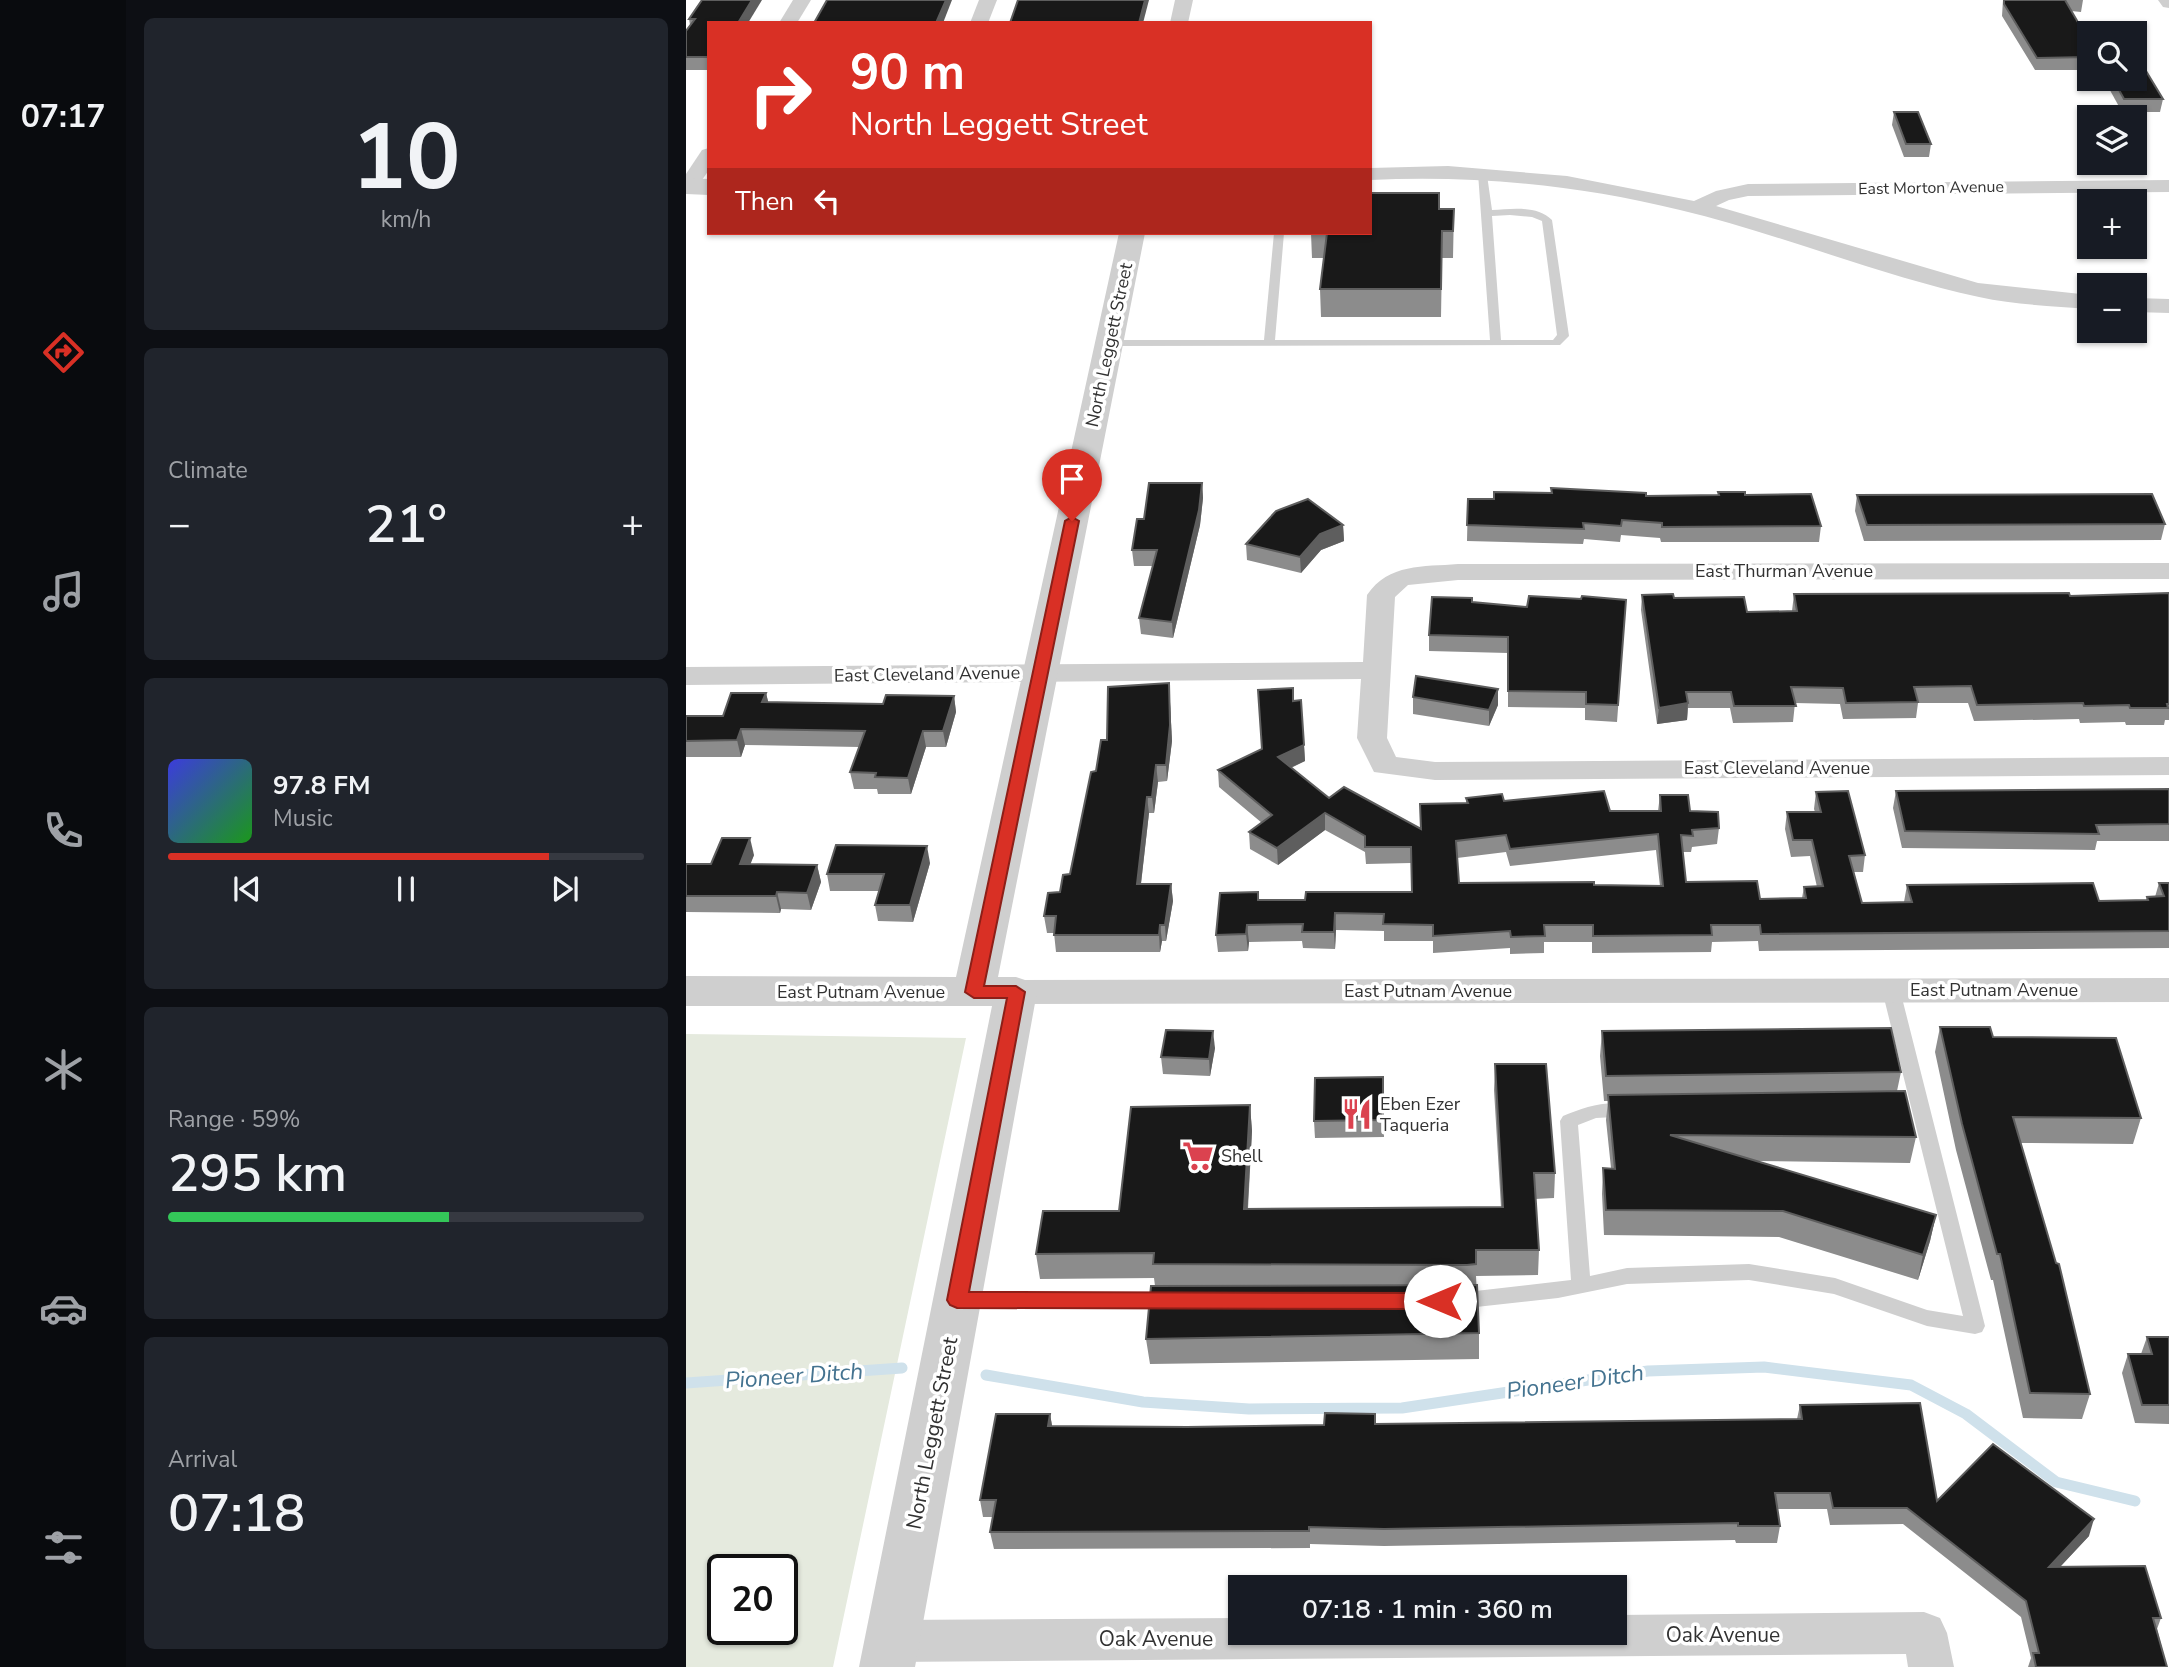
<!DOCTYPE html>
<meta charset="utf-8">
<style>
:root{--surface:#171b24;--page:#20242c;--text:#f1f3f6;--muted:#9ea1a6;--line:#363941;--accent:#d93025}
body{margin:0;font-family:"Nunito Sans",sans-serif;background:var(--page);color:var(--text);height:100vh;display:flex;flex-direction:column;font-size:26px;white-space:nowrap}
*{box-sizing:border-box;margin:0}
p{font-size:23px;color:var(--muted)}
.icon{flex:none;width:38px;height:38px;fill:none;stroke:currentColor;stroke-width:2;stroke-linecap:round;stroke-linejoin:round}
.map{position:relative;flex:1;overflow:hidden}
.panel{display:flex;flex-direction:column;gap:18px;padding:18px;background:#0d0f14;width:560px}
.panel>*{flex:none}
.banner{position:absolute;left:21px;top:21px;width:665px;height:214px;border-radius:0px;box-shadow:0 2px 5px #0004;background:#d93025;color:#fff;overflow:hidden}
.fabs{position:absolute;left:1391px;top:21px;display:grid;gap:14px}
.fabs a{display:grid;place-items:center;width:70px;height:70px;border-radius:0px;background:var(--surface);box-shadow:0 2px 5px #0004;font-size:35px}
.speed{position:absolute;left:21px;top:1554px;display:flex;gap:14px;font-size:35px;font-weight:700;text-align:center}
.speed>*{display:grid;place-content:center;width:91px;height:91px;border-radius:50%;background:var(--surface);box-shadow:0 2px 5px #0004;line-height:1}
.speed .limit{border:4px solid #111;border-radius:10px;background:#fff;color:#111}
.pin{position:absolute;display:grid;place-items:center;width:60px;height:60px;color:#fff;margin:-72px -30px;border-radius:50% 50% 50% 0;rotate:-45deg;box-shadow:0 0 7px #0007}
.pin .icon{rotate:45deg}
.me{position:absolute;width:77px;margin:-38px;rotate:270deg;stroke-linejoin:round;filter:drop-shadow(0 0 5px #0008)}
.turn{display:flex;align-items:center;gap:24px;height:147px;padding:0 28px;font-size:32px}
.turn .icon{width:91px;height:91px;stroke-width:2.5}
.turn b{display:block;font-size:49px;line-height:60px}
.then{display:flex;align-items:center;height:66px;padding:0 28px;background:#0003;gap:14px;font-size:26px}
.big{font-size:52px;font-weight:600;line-height:1.1}
.panel .widget{flex:1;display:flex;flex-direction:column;justify-content:center;gap:10px;min-width:0;padding:0 24px;border-radius:10px;background:var(--page)}
.panel .dial{align-items:center;gap:0}
.dial b{font-size:91px;line-height:1}
.song{display:flex;align-items:center;gap:21px}
.cover{width:84px;height:84px;border-radius:10px;background:linear-gradient(135deg,hsl(240 70% 55%),hsl(120 70% 35%))}
.played{height:7px;border-radius:4px;background:linear-gradient(90deg,var(--accent) 80%,var(--line) 80%)}
.keys{display:flex;justify-content:space-around;direction:ltr}
.heat{display:flex;justify-content:space-between;align-items:center;font-size:38px;direction:ltr}
.charge{height:10px;border-radius:5px;background:linear-gradient(90deg,#34c759 59%,var(--line) 0)}
.trip{position:absolute;left:542px;top:1575px;width:399px;height:70px;border-radius:0px;background:var(--surface);box-shadow:0 2px 5px #0004;font-weight:600;line-height:70px;text-align:center}
main{display:flex;flex:1;min-height:0}
.dock{display:flex;flex-direction:column;width:126px;justify-content:space-around;align-items:center;background:#090b0e;color:var(--muted)}
.dock .icon{width:49px;height:49px}
.dock .current{color:var(--accent)}
.dock b{font-size:32px;color:var(--text)}
.map>svg:first-child{display:block}
</style>
<main>
<nav class="dock">
<b>07:17</b>
<svg class="icon current" aria-label="directions" viewBox="0 0 24 24"><path d="M12 3l9 9-9 9-9-9zM9 14v-3h6M13 9l2 2-2 2"/></svg>
<svg class="icon" aria-label="music" viewBox="0 0 24 24"><path d="M9 18V5l10-2v13"/><circle cx="6" cy="18" r="3"/><circle cx="16" cy="16" r="3"/></svg>
<svg class="icon" aria-label="phone" viewBox="0 0 24 24"><path d="M5 4h4l2 5-3 2q2 4 5 5l2-3 5 2v4C11 20 4 13 5 4z"/></svg>
<svg class="icon" aria-label="climate" viewBox="0 0 24 24"><path d="M12 3v18M4 7l16 10M4 17L20 7"/></svg>
<svg class="icon" aria-label="car" viewBox="0 0 24 24"><path d="M5 17H2v-5l4-1 3-4h7l3 4 3 1v5h-3M9 17h6M6 11h13"/><circle cx="7" cy="17" r="2"/><circle cx="17" cy="17" r="2"/></svg>
<svg class="icon" aria-label="filters" viewBox="0 0 24 24"><path d="M4 7h16M4 17h16"/><circle cx="9" cy="7" r="2"/><circle cx="15" cy="17" r="2"/></svg>
</nav>
<section class="panel">
<div class="widget dial"><b>10</b><p>km/h</p></div>
<div class="widget"><p>Climate</p>
<div class="heat"><a>−</a><b class="big">21°</b><a>+</a></div>
</div>
<div class="widget">
<div class="song"><i class="cover"></i><div><b>97.8 FM</b><p>Music</p></div></div>
<div class="played"></div>
<div class="keys"><svg class="icon" aria-label="previous" viewBox="0 0 24 24"><path d="M18 5L8 12l10 7zM5 5v14"/></svg><svg class="icon" aria-label="pause" viewBox="0 0 24 24"><path d="M8 5v14M16 5v14"/></svg><svg class="icon" aria-label="next" viewBox="0 0 24 24"><path d="M6 5l10 7-10 7zM19 5v14"/></svg></div>
</div>
<div class="widget"><p>Range · 59%</p><b class="big">295 km</b><div class="charge"></div></div>
<div class="widget"><p>Arrival</p><b class="big">07:18</b></div>
</section>
<div class="map">
<svg width="1483" height="1667" viewBox="0 0 1483 1667">
<rect width="100%" height="100%" fill="#fff"/>
<path fill="#e5eade" fill-rule="evenodd" d="M0 1034 280 1038 147 1667H0ZM37 1570H96V1629H37Z"/>
<g fill="none" stroke-linecap="round" stroke-linejoin="round">
<g stroke="#cfe1eb" stroke-width="11">
<polyline points="300,1375 457,1402 563,1409 716,1408 962,1371 1078,1367 1225,1385 1280,1414 1370,1482 1449,1501"/>
<polyline points="0,1383 216,1368"/>
</g>
<g fill="#cfcfcf" fill-rule="evenodd">
<path d="M792 173 801 175 806 210C826 209 851 205 866 220L883 336 874 345 423 346 417 343 423 340H578L588 233H598L589 340H804ZM824 215 846 217 856 221 871 335 867 340H815L806 216Z"/>
<path d="M1205 984 1211 986 1214 990 1299 1326 1296 1332 1289 1334 1241 1326 1148 1294 1063 1280 941 1284 872 1298 772 1309 765 1307 762 1301 765 1295 772 1293 885 1280 874 1121 877 1116C899 1107 923 1099 947 1106L950 1111 947 1116 910 1118 892 1125 904 1276 941 1268 1063 1264 1149 1278 1241 1310 1277 1316 1196 990 1199 986Z"/>
<polygon points="275,1292 484,1292 491,1294 494,1300 491,1306 484,1308 275,1308 268,1306 265,1300 268,1294"/>
</g>
<g fill="#cfcfcf" fill-rule="evenodd">
<polygon points="107,0 125,0 111,23 93,23"/>
<polygon points="293,0 311,0 302,23 284,23"/>
<polygon points="489,0 507,0 502,23 484,23"/>
<polygon points="1472,0 1483,0 1483,8 1477,7"/>
<polygon points="23,148 23,170 9,190 0,192 0,174 16,150"/>
<path d="M762 166 881 176 1008 201 1030 191 1062 184 1483 180V192L1062 196 1043 200 1030 206 1292 283 1404 295V309C1367 306 1329 305 1293 297 1192 275 1094 234 994 210 892 185 789 175 684 180V168Z"/>
<polygon points="1449,298 1483,299 1483,313 1449,312"/>
<path d="M1483 563V579L772 580 722 585 709 597 701 738 710 757 749 762 1483 757V775L749 780 688 772 671 738 675 679 0 685V667L677 662 681 595C703 563 737 567 772 564Z"/>
<polygon points="1483,978 1483,1002 330,1004 318,1000 313,992 318,984 330,980"/>
<polygon points="1238,1612 1254,1618 1261,1633 1268,1667 1222,1667 1220,1654 206,1662 190,1656 183,1641 190,1626 206,1620 555,1618 555,1633 929,1633 929,1615"/>
</g>
<g fill="#cfcfcf" fill-rule="evenodd">
<polygon points="0,178 23,179 23,195 0,194"/>
<polygon points="433,233 459,233 312,977 330,977 345,982 351,992 229,1667 173,1667 306,1006 0,1006 0,976 270,977"/>
</g>
</g>
<g fill="#8c8c8c" fill-rule="evenodd">
<polygon points="1317,0 1397,0 1395,12 1385,11 1404,43 1404,70 1349,70 1316,16"/>
<polygon points="3,19 62,23 23,23 23,70 0,70 0,31 4,25"/>
<polygon points="1421,79 1449,79 1477,99 1474,112 1436,112 1420,83"/>
<polygon points="1208,112 1245,144 1243,157 1218,157 1206,125"/>
<polygon points="753,209 768,209 767,258 756,258 755,317 635,317 634,289 638,258 626,258 625,233 684,233"/>
<polygon points="516,483 517,498 514,525 487,638 455,634 453,618 467,566 448,566 446,550 458,519"/>
<polygon points="865,488 960,496 1032,495 1032,492 1059,495 1135,526 1133,542 975,542 974,538 935,535 934,542 898,539 897,544 781,541 782,499 808,499 865,493"/>
<polygon points="1171,495 1479,524 1475,540 1178,541 1169,511"/>
<polygon points="657,525 658,541 635,550 615,573 561,560 560,544"/>
<polygon points="1483,593 1483,720 1479,720 1478,725 1440,725 1439,722 1394,723 1393,719 1288,721 1282,703 1232,703 1230,718 1157,719 1154,704 1109,703 1107,722 1047,723 1044,708 1002,708 1001,720 971,724 955,610 956,595 988,598 1061,612 1106,611 1108,594 1384,596"/>
<polygon points="895,599 940,600 931,722 899,720 899,708 822,707 822,653 743,651 743,635 786,602 841,607"/>
<polygon points="483,683 486,741 481,781 472,782 468,813 463,813 455,884 485,884 487,901 480,941 476,941 474,952 370,952 368,933 361,933 358,916 374,892 384,874 410,771 421,740"/>
<polygon points="80,693 82,702 197,704 268,696 270,712 260,747 240,747 225,794 192,794 191,789 168,789 164,772 173,747 59,745 55,757 0,757 0,716 37,716"/>
<polygon points="727,697 812,705 803,726 727,714"/>
<path d="M607 701 618 745 619 761 605 768 643 798 734 828V804L780 803V798L924 811H972L974 795 1033 828 1031 844 1006 847 1005 852H997L1000 882 1074 899 1116 898 1118 887H1131L1124 856 1105 857 1099 829 1101 812H1129L1128 809 1130 792 1179 855 1177 872H1168L1176 903 1218 902 1221 885 1413 901 1460 900 1461 897H1469L1473 883H1483V948L1073 951 1072 941 1026 942 1025 952 906 953V942H858V953L824 954V948L747 953V941H698V931L650 930 649 949 617 948 616 941 563 942 562 951 532 952 530 935 573 900H619L725 892V863L680 864 679 852 639 830 592 865 564 849 563 832 576 823 533 787 532 770 576 749ZM970 850 974 886 773 883 771 858 820 852 824 866Z"/>
<polygon points="1483,789 1483,841 1411,841 1409,850 1216,848 1207,808 1210,791"/>
<polygon points="68,855 64,864 131,865 135,882 125,910 95,909 94,913 0,912 0,864 25,864"/>
<polygon points="244,863 227,922 192,921 189,905 193,891 144,891 141,874"/>
<polygon points="1254,1027 1307,1037 1455,1118 1447,1144 1335,1143 1404,1394 1396,1419 1337,1418 1307,1280 1305,1280 1270,1150 1249,1052"/>
<polygon points="916,1031 1215,1072 1211,1091 1230,1137 1224,1163 1071,1161 1250,1215 1244,1241 1232,1280 1093,1237 918,1235 916,1194 917,1168 925,1168 920,1120 922,1101 918,1101 914,1056"/>
<polygon points="529,1048 524,1076 477,1074 475,1057"/>
<polygon points="809,1064 869,1173 868,1198 849,1199 853,1250 852,1275 790,1276 793,1333 793,1359 464,1364 460,1339 469,1286 468,1278 354,1279 350,1254 433,1211 564,1105 566,1131 562,1209 815,1207 808,1090"/>
<polygon points="697,1077 698,1137 629,1138 628,1121"/>
<polygon points="1461,1337 1483,1337 1483,1424 1449,1423 1436,1373 1442,1354 1455,1354"/>
<polygon points="1114,1405 1251,1501 1403,1536 1374,1567 1475,1618 1471,1629 1481,1667 1342,1667 1345,1658 1335,1617 1217,1524 1144,1525 1141,1509 1091,1509 1094,1526 1091,1543 1050,1543 1049,1540 698,1546 624,1544 624,1548 308,1549 304,1532 307,1517 297,1517 294,1500 364,1414 366,1426 501,1427 638,1425 689,1414 689,1424 1111,1419"/>
</g>
<g fill="#5e5e5e">
<polygon points="66,0 76,0 62,23 52,23"/>
<polygon points="260,0 266,0 257,23 250,23"/>
<polygon points="459,0 463,0 457,23 453,23"/>
<polygon points="516,483 517,498 514,525 487,638 486,622"/>
<polygon points="657,525 658,541 635,550 615,573 614,557 634,534"/>
<polygon points="483,683 486,741 481,781 480,765"/>
<polygon points="812,689 812,705 803,726 803,710"/>
<polygon points="80,693 84,709 76,702"/>
<polygon points="268,696 270,712 260,747 257,731"/>
<polygon points="1002,703 1001,720 971,724 973,708"/>
<polygon points="55,729 59,745 55,757 51,740"/>
<polygon points="237,731 240,747 225,794 222,778"/>
<polygon points="618,745 619,761 593,773 592,757"/>
<polygon points="470,765 472,782 468,813 466,797"/>
<polygon points="461,797 463,813 453,900 451,884"/>
<polygon points="639,813 639,830 592,865 591,848"/>
<polygon points="64,838 68,855 58,881 54,864"/>
<polygon points="241,846 244,863 227,922 224,905"/>
<polygon points="131,865 135,882 125,910 121,893"/>
<polygon points="485,884 487,901 480,941 479,925"/>
<polygon points="91,892 95,909 94,913 90,896"/>
<polygon points="649,913 650,930 649,949 648,932"/>
<polygon points="474,925 476,941 474,952 473,935"/>
<polygon points="561,925 563,942 562,951 560,934"/>
<polygon points="527,1031 529,1048 524,1076 523,1059"/>
<polygon points="564,1105 566,1131 560,1235 558,1209"/>
<polygon points="1250,1215 1244,1241 1232,1280 1237,1255"/>
<polygon points="364,1414 367,1431 362,1426"/>
<polygon points="1408,1519 1403,1536 1358,1584 1363,1567"/>
</g>
<g fill="#191919" stroke="#5e5e5e" stroke-width="2" fill-rule="evenodd">
<polygon points="16,0 66,0 52,23 23,23 23,57 0,57 0,31 9,19 3,19"/>
<polygon points="141,0 260,0 250,23 128,23"/>
<polygon points="332,0 459,0 453,23 324,23"/>
<polygon points="1318,0 1379,0 1404,43 1404,57 1351,58 1318,4"/>
<polygon points="1449,71 1460,71 1477,99 1438,99 1427,79 1449,79"/>
<polygon points="1208,112 1232,112 1245,144 1220,144"/>
<polygon points="684,193 753,193 753,209 768,209 767,231 756,231 755,289 634,289 641,233 684,233"/>
<polygon points="463,483 516,483 513,510 486,622 453,618 471,550 446,550 451,519 458,519"/>
<polygon points="865,488 960,493 960,496 1033,495 1032,492 1059,492 1059,495 1125,494 1135,526 976,527 976,523 936,520 935,526 897,523 898,529 781,525 782,499 808,499 808,492 866,493"/>
<polygon points="1466,494 1479,524 1181,525 1171,495"/>
<polygon points="622,499 657,525 634,534 614,557 560,544 590,511"/>
<polygon points="1383,593 1384,596 1483,593 1483,704 1481,704 1482,708 1444,708 1443,705 1398,706 1397,703 1291,705 1285,686 1228,687 1232,702 1160,703 1157,688 1105,687 1110,706 1048,706 1045,692 1000,692 1002,703 973,708 956,595 987,594 988,598 1058,597 1061,612 1111,611 1108,594"/>
<polygon points="843,596 895,599 896,596 940,600 932,705 900,704 900,692 822,691 822,637 743,635 746,597 786,598 786,602 841,607"/>
<polygon points="730,676 812,689 803,710 727,697"/>
<polygon points="483,683 484,725 480,765 470,765 466,797 461,797 451,884 485,884 479,925 474,925 473,935 368,935 370,916 358,916 362,893 374,892 377,875 384,874 405,772 410,771 415,740 421,740 422,687"/>
<path d="M607 688V701L615 700 618 745 592 757 643 798 658 787 735 829 734 804 782 803 780 798 816 794 818 801 918 791 924 811H975L974 795H1002L1004 811 1032 812 1033 828 1006 830 1007 836 995 835 1000 882 1071 881 1074 899 1120 898 1118 887 1137 886 1126 840H1107L1101 812H1135L1130 792 1162 791 1179 855 1163 856 1176 903 1226 902 1221 885 1407 883 1413 901 1462 900 1461 897 1478 896 1473 883H1483V931L1075 934 1074 925H1025L1026 935 907 936V925H858L859 936 825 937 824 931 747 936V925L697 924 698 914 649 913 648 932H616L617 924 561 925 560 934 530 935 534 893 572 892V900H619L620 892H726L725 847H679V836L639 813 591 848 563 832 586 815 532 770 576 749 572 690ZM972 834 977 886 908 885V882L773 883 770 841 820 835 824 849Z"/>
<polygon points="45,693 80,693 76,702 197,704 200,695 268,696 257,731 237,731 222,778 189,777 190,773 164,772 179,731 55,729 51,740 0,741 0,716 37,716"/>
<polygon points="1483,789 1483,824 1410,825 1413,834 1219,831 1210,791"/>
<polygon points="36,838 64,838 54,864 131,865 121,893 91,892 90,896 0,896 0,864 25,864"/>
<polygon points="150,845 241,846 224,905 189,905 198,874 141,874"/>
<polygon points="1254,1027 1304,1027 1307,1037 1430,1038 1455,1118 1327,1117 1370,1263 1373,1264 1404,1394 1344,1393 1314,1254 1311,1254 1276,1124"/>
<polygon points="1205,1028 1215,1072 920,1076 916,1031"/>
<polygon points="480,1030 527,1031 523,1059 475,1057"/>
<polygon points="809,1064 860,1064 869,1173 848,1173 853,1250 790,1250 790,1264 781,1265 467,1264 468,1253 350,1254 357,1211 433,1211 445,1107 564,1105 558,1209 817,1207"/>
<polygon points="697,1077 697,1120 628,1121 629,1078"/>
<polygon points="1219,1091 1230,1137 984,1135 1250,1215 1237,1255 1097,1211 920,1210 917,1168 929,1169 922,1095"/>
<polygon points="791,1285 793,1333 460,1339 465,1286"/>
<polygon points="1461,1337 1483,1337 1483,1405 1456,1405 1442,1354 1466,1354"/>
<polygon points="1234,1403 1251,1501 1307,1444 1408,1519 1363,1567 1459,1566 1475,1618 1467,1618 1481,1667 1350,1667 1347,1653 1353,1653 1340,1601 1221,1508 1147,1508 1144,1493 1089,1493 1094,1526 1052,1526 1052,1523 698,1529 623,1527 623,1531 304,1532 310,1500 294,1500 310,1414 364,1414 362,1426 501,1427 638,1425 639,1413 689,1414 689,1424 1116,1419 1114,1405"/>
</g>
<polygon fill="#d93025" stroke="#8d1f18" stroke-width="2" points="386,517 393,521 298,986 330,986 339,992 283,1292 754,1293 761,1295 764,1301 761,1306 754,1309 271,1308 264,1305 261,1300 321,998 288,998 279,992 379,521"/>
<defs>
<symbol id="restaurant-bare" viewBox="-9 -9 18 18"><path d="M-5-6h1v4h1v-4h1v4h1v-4h1v5L-1.5 .5V6h-2V.5L-5-1ZM5-6V6H3V1.5H1.5Q1.5-4 5-6Z" fill="#db424f" stroke="#fff" stroke-width="2.5" paint-order="stroke"/></symbol>
<symbol id="supermarket-bare" viewBox="-9 -9 18 18"><path d="M-6-5.5h2.5l.6 2H6L4.5 2H-2.5L-4.4-4H-6ZM-1.5 3.2a1.3 1.3 0 1 0 .1 0ZM3 3.2a1.3 1.3 0 1 0 .1 0Z" fill="#db424f" stroke="#fff" stroke-width="2.5" paint-order="stroke"/></symbol>
</defs>
<g fill-rule="evenodd">
<use href="#restaurant-bare" x="649" y="1092" width="44" height="44"/>
<use href="#supermarket-bare" x="490" y="1134" width="44" height="44"/>
</g>
<g text-anchor="middle" dominant-baseline="central" stroke-width="7" stroke-linejoin="round" paint-order="stroke">
<g font-size="16" fill="#323232" stroke="#fff">
<text transform="translate(1245 188) rotate(-1)">East Morton Avenue</text>
</g>
<g font-size="18" fill="#323232" stroke="#fff">
<text transform="translate(423 345) rotate(-78)">North Leggett Street</text>
<text x="1098" y="571">East Thurman Avenue</text>
<text transform="translate(241 674) rotate(-1)">East Cleveland Avenue</text>
<text x="1091" y="768">East Cleveland Avenue</text>
<text x="1308" y="990">East Putnam Avenue</text>
<text x="742" y="991">East Putnam Avenue</text>
<text x="175" y="992">East Putnam Avenue</text>
</g>
<g font-size="18" fill="#323232" stroke="#fff" text-anchor="start">
<text x="694" y="1104">Eben Ezer<tspan x="694" dy="21">Taqueria</tspan></text>
<text x="535" y="1156">Shell</text>
</g>
<g font-size="21" fill="#323232" stroke="#fff">
<text transform="translate(246 1433) rotate(-79)">North Leggett Street</text>
<text x="1037" y="1635">Oak Avenue</text>
<text x="470" y="1639">Oak Avenue</text>
</g>
<g font-size="23" font-style="italic" fill="#447390" stroke="#fff">
<text transform="translate(108 1376) rotate(-4)">Pioneer Ditch</text>
<text transform="translate(889 1382) rotate(-8)">Pioneer Ditch</text>
</g>
</g>
</svg>
<div class="fabs">
<a><svg class="icon" aria-label="search" viewBox="0 0 24 24"><circle cx="10" cy="10" r="6"/><path d="M15 15l6 6"/></svg></a>
<a><svg class="icon" aria-label="layers" viewBox="0 0 24 24"><path d="M12 4l9 5-9 5-9-5zM3 14l9 5 9-5"/></svg></a>
<a>+</a>
<a>−</a>
</div>
<div class="speed"><div class="limit">20</div></div>
<div class="pin" style="left:386px;top:521px;background:#d93025"><svg class="icon" aria-label="arrive" viewBox="0 0 24 24"><path d="M6 21V4h12l-3 4 3 4H6"/></svg></div>
<svg class="me" style="left:754px;top:1301px" viewBox="-20 -20 40 40"><circle r="19" fill="#fff"/><path d="M0-13L10 11 0 6-10 11z" fill="#d93025"/></svg>
<div class="trip">07:18 · 1 min · 360 m</div>
<div class="banner">
<div class="turn"><svg class="icon" aria-label="right" viewBox="0 0 24 24"><path d="M7 20v-9h11M14 6l5 5-5 5"/></svg><div><b>90 m</b>North Leggett Street</div></div>
<div class="then">Then<svg class="icon" aria-label="left" viewBox="0 0 24 24"><path d="M17 20v-9H6M10 6l-5 5 5 5"/></svg></div>
</div>
</div>
</main>
